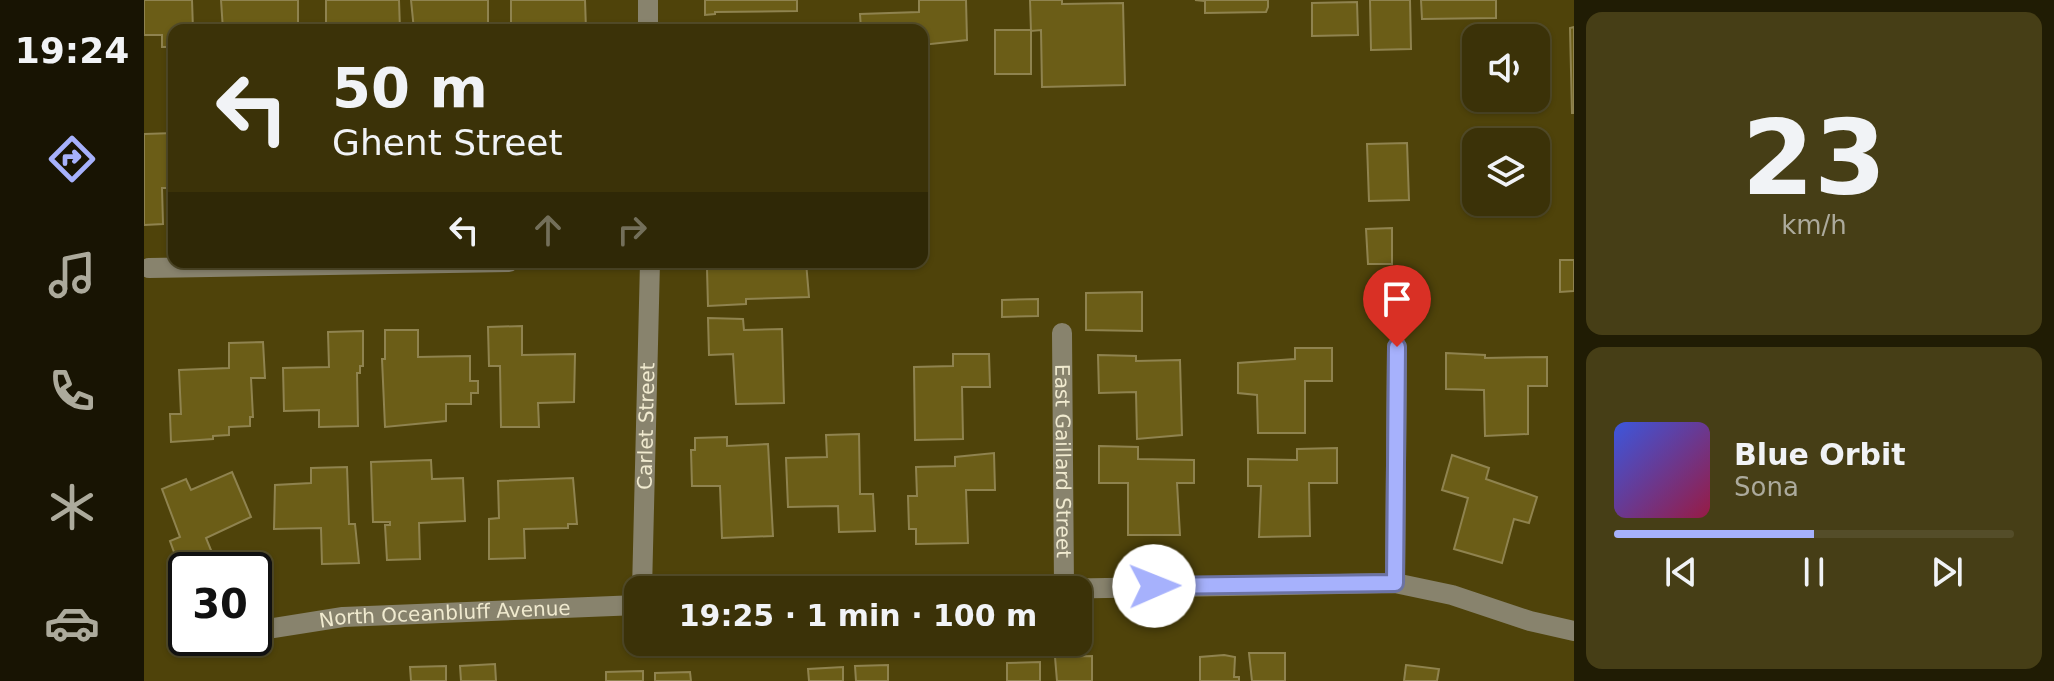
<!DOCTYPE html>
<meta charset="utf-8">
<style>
:root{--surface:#3b3208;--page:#463e16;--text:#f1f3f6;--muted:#acaa9c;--line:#544d29;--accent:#a6b1fc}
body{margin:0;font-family:"DejaVu Sans",sans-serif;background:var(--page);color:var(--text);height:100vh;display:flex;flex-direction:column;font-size:30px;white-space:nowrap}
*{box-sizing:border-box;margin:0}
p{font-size:26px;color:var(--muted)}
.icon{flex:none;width:44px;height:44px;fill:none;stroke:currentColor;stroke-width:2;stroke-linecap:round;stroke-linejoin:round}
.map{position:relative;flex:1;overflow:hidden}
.drawer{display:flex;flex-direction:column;gap:12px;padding:12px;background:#201c04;width:480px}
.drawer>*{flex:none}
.guide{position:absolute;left:24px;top:24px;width:760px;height:244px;border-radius:16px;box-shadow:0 2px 6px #0004,0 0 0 2px var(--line);background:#3b3208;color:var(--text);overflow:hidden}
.fabs{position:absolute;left:1318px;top:24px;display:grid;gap:16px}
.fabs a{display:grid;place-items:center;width:88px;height:88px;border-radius:16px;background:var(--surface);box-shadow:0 2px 6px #0004,0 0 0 2px var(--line);font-size:40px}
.speed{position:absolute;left:24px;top:552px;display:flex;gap:16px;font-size:40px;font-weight:700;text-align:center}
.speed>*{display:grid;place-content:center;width:104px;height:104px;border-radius:50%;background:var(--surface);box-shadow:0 2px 6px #0004,0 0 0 2px var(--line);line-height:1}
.speed .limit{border:4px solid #111;border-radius:12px;background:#fff;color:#111}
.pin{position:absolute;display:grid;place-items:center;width:68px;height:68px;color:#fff;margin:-82px -34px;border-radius:50% 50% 50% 0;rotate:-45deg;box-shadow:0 0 8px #0007}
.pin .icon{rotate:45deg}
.me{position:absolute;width:88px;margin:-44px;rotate:89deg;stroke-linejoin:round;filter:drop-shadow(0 0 6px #0008)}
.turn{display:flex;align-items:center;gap:28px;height:168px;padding:0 32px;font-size:36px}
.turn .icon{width:104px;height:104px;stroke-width:2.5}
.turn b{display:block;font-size:56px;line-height:68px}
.lanes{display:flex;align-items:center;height:76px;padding:0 32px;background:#0003;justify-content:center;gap:40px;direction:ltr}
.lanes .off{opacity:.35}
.drawer .card{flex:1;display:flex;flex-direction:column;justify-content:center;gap:12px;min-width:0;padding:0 28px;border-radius:16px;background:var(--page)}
.drawer .dial{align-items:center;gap:0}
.dial b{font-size:104px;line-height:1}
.song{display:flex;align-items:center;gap:24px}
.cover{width:96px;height:96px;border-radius:12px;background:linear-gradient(135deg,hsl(230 70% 55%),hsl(340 70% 35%))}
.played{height:8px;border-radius:4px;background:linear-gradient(90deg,var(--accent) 50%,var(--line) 50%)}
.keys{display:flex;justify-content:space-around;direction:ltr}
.trip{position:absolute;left:480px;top:576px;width:468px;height:80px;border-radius:16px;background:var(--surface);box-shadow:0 2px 6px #0004,0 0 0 2px var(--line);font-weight:700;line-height:80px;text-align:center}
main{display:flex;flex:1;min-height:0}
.tab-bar{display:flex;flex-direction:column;width:144px;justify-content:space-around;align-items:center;background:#181403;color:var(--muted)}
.tab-bar .icon{width:56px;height:56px}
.tab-bar .current{color:var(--accent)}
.tab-bar b{font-size:36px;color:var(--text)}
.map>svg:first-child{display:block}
</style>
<main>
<nav class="tab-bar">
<b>19:24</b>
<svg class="icon current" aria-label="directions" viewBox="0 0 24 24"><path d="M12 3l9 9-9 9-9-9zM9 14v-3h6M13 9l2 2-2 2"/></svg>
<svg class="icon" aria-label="music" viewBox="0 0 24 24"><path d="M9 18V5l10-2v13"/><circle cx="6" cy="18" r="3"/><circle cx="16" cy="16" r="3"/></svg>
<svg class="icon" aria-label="phone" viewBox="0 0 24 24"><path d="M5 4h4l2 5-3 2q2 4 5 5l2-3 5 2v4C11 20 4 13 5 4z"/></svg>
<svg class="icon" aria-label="climate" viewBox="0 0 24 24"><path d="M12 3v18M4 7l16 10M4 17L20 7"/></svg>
<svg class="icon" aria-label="car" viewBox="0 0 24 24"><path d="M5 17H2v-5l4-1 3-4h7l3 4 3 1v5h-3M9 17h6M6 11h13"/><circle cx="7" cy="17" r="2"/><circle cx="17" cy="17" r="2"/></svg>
</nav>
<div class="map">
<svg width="1430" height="681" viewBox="0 0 1430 681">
<rect width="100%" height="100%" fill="#4f430a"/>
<g fill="#6b5d17" stroke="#8f834f" stroke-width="2">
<polygon points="0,0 48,0 49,30 30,30 30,47 18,47 18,35 0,35"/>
<polygon points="77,0 154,0 154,30 79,30"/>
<polygon points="182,0 255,0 256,30 182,30"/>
<polygon points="267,0 344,0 344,30 270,30"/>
<polygon points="367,0 441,0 442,30 367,30"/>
<polygon points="561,0 653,0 653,11 571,12 571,14 561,15"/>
<polygon points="775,0 822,0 823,40 778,45 778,30 717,30 716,14 775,12"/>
<polygon points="886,0 918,0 918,4 979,3 981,85 898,87 897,30 887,31"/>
<polygon points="1051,0 1124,0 1124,7 1122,12 1061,13 1061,1"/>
<polygon points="1226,0 1266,0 1267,49 1227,50"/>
<polygon points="1277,0 1352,0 1352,18 1278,19"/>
<polygon points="1213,2 1214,35 1168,36 1168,3"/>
<polygon points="1430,27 1430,113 1428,113 1426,28"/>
<rect x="851" y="30" width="36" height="44"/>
<polygon points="30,133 30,188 18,188 19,224 0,225 0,134"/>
<polygon points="1263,143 1265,200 1225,201 1223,144"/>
<polygon points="1248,228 1248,264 1224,264 1222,229"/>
<polygon points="1416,260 1430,260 1430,291 1416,292"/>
<polygon points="601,262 662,262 665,297 602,299 602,304 564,306 563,269 602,268"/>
<polygon points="998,292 998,331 942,330 942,293"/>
<polygon points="894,299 894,316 858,317 858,300"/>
<polygon points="564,318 599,319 600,330 638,329 640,403 592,404 589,354 565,355"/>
<polygon points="378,326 378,355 431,354 430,402 394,403 395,427 357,427 356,366 345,366 344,327"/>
<polygon points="241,330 274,330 274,357 326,356 326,381 334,381 334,393 327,393 327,404 302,404 302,421 241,427 238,359 241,359"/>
<polygon points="219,331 219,366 216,366 216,373 213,373 214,426 175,427 175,410 140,411 139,368 185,367 184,332"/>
<polygon points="119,342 121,378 107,378 109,417 106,417 106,426 85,427 85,435 69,436 69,439 27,442 26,414 37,414 35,370 85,368 85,343"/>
<polygon points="1151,348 1188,348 1188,381 1161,381 1161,433 1114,433 1113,395 1094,393 1094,363 1151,359"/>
<polygon points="1302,353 1341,355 1341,358 1403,357 1403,386 1384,386 1384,434 1341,436 1340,390 1302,389"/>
<polygon points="809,354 845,354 846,387 818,387 819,439 771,440 770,367 809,366"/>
<polygon points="954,355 992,356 992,361 1036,360 1038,435 993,439 992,392 955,393"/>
<polygon points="715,434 716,494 729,494 731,531 695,532 694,506 644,507 642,458 683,457 682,435"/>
<polygon points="583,437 583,446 624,444 629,536 578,538 576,486 548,486 547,450 551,450 551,438"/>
<polygon points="955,446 994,447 994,459 1050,460 1050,483 1033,483 1036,535 984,535 984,483 955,483"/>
<polygon points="1193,448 1193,483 1165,483 1166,536 1115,537 1117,486 1104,486 1104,459 1153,460 1153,449"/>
<polygon points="850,453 851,490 822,490 824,543 772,544 772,529 765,529 764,496 773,496 772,467 811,466 811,457"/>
<polygon points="1308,455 1345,468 1342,479 1393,497 1385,523 1370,519 1358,563 1310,549 1324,498 1298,490"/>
<polygon points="287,460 288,479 319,478 321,521 275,523 276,559 243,560 241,525 246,525 246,522 229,522 227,462"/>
<polygon points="203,467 205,524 211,524 215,563 178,564 177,528 130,529 131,485 167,483 167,468"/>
<polygon points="88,472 107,517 62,538 71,560 42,570 38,574 26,541 36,537 18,489 42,479 47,490"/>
<polygon points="429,478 433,524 424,524 424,528 380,529 381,558 345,559 345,519 355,518 354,481"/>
<polygon points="1105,653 1141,653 1141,681 1108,681"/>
<polygon points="1080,655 1091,657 1090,677 1095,677 1095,681 1056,681 1056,657"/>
<polygon points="948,656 948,681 913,681 911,657"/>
<polygon points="896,662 896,681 863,681 863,663"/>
<polygon points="351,664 352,681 317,681 316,666"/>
<polygon points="744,665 744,681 712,681 711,666"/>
<polygon points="1262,665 1295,669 1293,681 1260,681"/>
<polygon points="302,666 302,681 267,681 266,667"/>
<polygon points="699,667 699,681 665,681 664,669"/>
<polygon points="499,671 499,681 462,681 462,672"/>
<polygon points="546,672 547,681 511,681 511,673"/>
</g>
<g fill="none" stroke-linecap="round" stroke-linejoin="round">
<g stroke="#88836d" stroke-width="20">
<polyline points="504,0 504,30"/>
<polyline points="5,268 365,262"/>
<path id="s1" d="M918 333 920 587"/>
<polyline points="1251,583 1253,347"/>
<path id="s2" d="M498 590 506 262"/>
<polyline points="849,590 1251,583 1308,595 1386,621 1430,631"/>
<path id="s3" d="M110 631 199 617 494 605"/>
</g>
</g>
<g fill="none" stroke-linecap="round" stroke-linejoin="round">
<defs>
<polyline id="route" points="1010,586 1251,583 1253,347"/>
</defs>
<use href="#route" stroke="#6c73a4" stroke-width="20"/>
<use href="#route" stroke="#a6b1fc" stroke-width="14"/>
</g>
<g text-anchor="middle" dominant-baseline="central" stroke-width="7" stroke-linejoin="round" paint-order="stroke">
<g font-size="20" fill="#f0eacf" stroke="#2f2a14">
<text stroke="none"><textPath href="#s2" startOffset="164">Carlet Street</textPath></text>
<text stroke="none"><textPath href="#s1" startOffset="128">East Gaillard Street</textPath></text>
<text stroke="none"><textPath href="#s3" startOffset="192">North Oceanbluff Avenue</textPath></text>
</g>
</g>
</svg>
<div class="fabs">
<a><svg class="icon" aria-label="sound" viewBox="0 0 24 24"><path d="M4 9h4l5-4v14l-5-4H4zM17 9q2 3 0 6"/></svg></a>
<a><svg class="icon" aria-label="layers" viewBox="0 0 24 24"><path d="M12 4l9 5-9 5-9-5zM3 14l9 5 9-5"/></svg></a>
</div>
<div class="speed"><div class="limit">30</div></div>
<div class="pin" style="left:1253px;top:347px;background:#d93025"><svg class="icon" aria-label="arrive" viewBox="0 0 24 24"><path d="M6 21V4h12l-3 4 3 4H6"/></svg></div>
<svg class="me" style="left:1010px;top:586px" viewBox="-20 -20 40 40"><circle r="19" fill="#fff"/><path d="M0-13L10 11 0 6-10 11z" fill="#a6b1fc"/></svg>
<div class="trip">19:25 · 1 min · 100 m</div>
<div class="guide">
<div class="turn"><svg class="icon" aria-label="left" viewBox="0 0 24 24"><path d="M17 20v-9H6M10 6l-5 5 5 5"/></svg><div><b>50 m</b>Ghent Street</div></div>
<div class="lanes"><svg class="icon" aria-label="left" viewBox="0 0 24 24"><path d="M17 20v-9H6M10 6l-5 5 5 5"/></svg><svg class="icon off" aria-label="ahead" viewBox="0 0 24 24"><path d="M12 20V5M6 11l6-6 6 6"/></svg><svg class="icon off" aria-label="right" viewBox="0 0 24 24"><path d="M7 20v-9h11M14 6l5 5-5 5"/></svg></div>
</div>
</div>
<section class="drawer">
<div class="card dial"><b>23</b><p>km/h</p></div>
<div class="card">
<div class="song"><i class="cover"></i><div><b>Blue Orbit</b><p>Sona</p></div></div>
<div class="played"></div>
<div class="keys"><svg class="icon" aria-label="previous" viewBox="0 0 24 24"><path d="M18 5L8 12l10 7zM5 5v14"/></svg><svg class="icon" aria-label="pause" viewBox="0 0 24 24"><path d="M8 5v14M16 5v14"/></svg><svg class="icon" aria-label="next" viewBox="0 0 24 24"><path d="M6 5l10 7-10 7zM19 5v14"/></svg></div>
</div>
</section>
</main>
